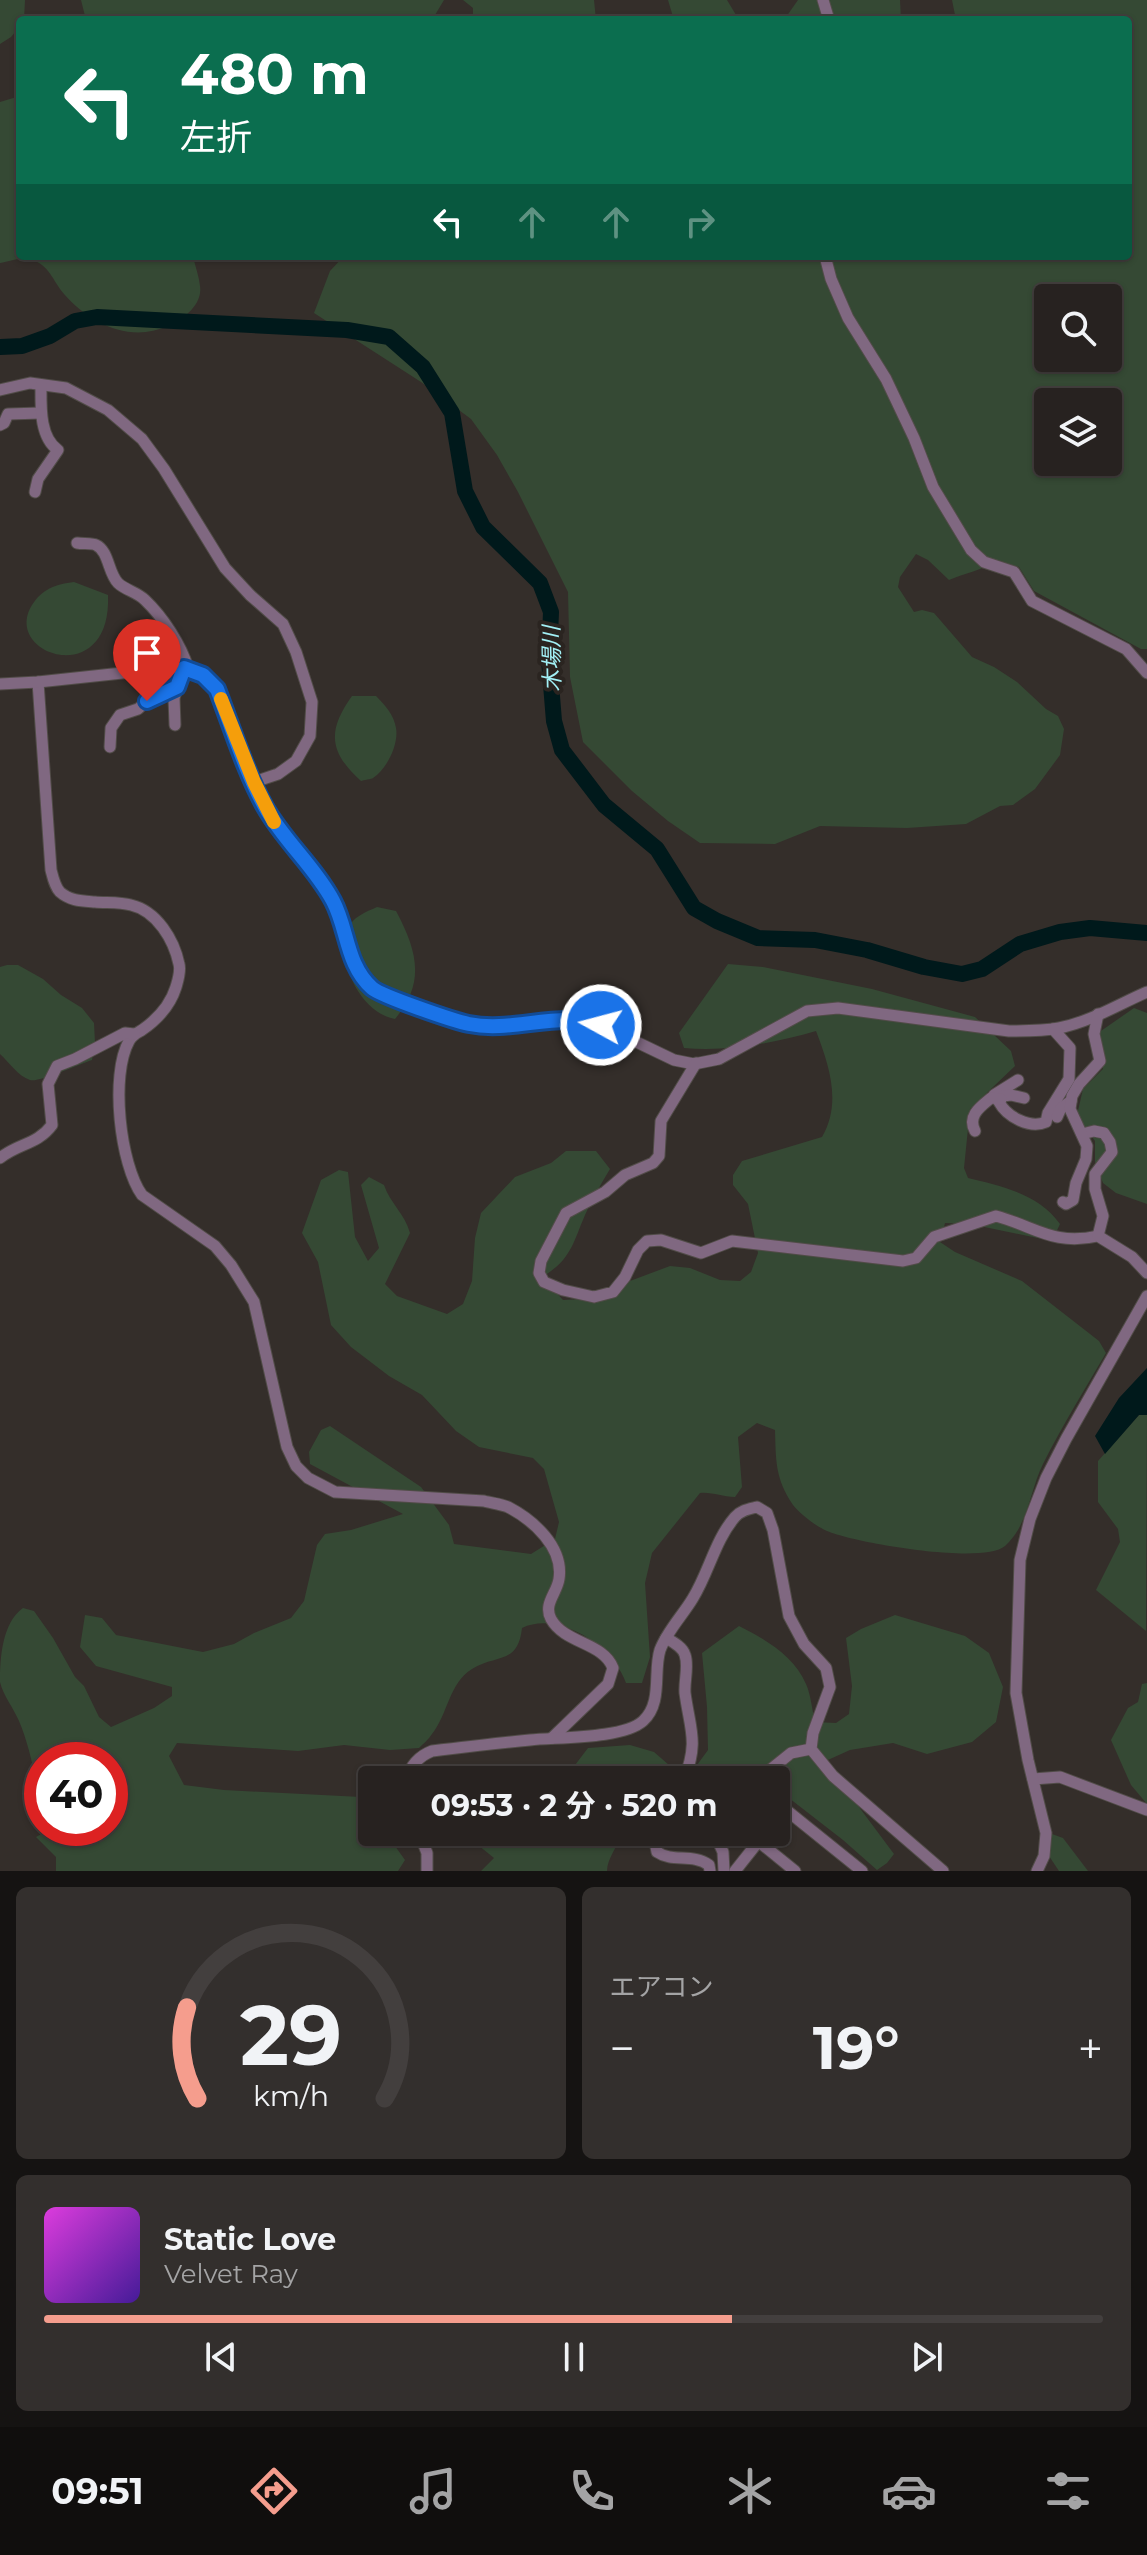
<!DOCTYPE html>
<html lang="ja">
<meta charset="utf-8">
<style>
:root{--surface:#272220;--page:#332f2d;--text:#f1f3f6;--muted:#a4a4a5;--line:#433f3e;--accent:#f59d8d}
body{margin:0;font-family:Montserrat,"Noto Sans JP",sans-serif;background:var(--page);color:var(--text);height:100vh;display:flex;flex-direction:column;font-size:30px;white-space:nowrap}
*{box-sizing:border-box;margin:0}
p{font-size:26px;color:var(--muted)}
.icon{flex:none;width:44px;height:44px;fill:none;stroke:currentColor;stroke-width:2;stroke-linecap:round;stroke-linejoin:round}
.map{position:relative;height:1871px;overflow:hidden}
.sheet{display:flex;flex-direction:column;gap:16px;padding:16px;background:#151312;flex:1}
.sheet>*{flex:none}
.top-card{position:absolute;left:16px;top:16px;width:1116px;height:244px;border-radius:8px;box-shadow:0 2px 6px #0004,0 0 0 2px var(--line);background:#0b6e4f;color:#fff;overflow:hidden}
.tools{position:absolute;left:1034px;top:284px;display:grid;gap:16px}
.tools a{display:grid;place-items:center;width:88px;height:88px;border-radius:8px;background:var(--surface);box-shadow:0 2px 6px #0004,0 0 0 2px var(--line);font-size:40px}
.speed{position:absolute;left:24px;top:1742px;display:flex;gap:16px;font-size:40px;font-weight:700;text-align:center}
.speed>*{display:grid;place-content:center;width:104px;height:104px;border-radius:50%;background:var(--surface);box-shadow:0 2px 6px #0004,0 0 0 2px var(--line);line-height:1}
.speed .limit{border:12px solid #d22;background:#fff;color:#111}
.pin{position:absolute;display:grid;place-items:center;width:68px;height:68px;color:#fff;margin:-82px -34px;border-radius:50% 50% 50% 0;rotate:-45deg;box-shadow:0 0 8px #0007}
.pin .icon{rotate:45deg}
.me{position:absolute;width:88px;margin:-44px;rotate:277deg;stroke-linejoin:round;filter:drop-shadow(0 0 6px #0008)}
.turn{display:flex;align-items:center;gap:28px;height:168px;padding:0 32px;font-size:36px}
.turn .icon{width:104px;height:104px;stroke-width:2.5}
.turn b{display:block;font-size:56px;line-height:68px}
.lanes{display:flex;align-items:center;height:76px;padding:0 32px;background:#0003;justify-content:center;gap:40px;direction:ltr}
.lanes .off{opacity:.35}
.big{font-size:60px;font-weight:700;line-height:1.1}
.sheet .card{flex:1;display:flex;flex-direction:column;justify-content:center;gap:12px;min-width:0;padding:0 28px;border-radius:12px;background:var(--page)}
.sheet .dial{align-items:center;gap:0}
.dial svg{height:208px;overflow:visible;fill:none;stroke:var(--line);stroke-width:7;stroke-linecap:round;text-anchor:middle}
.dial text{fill:var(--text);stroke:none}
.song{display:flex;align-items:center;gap:24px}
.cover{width:96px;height:96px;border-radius:12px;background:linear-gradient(135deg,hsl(300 70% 55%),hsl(260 70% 35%))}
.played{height:8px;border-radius:4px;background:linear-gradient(90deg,var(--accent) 65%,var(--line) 65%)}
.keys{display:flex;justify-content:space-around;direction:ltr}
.heat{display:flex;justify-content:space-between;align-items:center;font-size:44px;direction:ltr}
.sheet .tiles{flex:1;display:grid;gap:16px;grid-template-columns:1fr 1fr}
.card:last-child{grid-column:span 2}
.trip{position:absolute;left:358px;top:1766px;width:432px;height:80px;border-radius:8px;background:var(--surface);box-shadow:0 2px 6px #0004,0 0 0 2px var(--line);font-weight:700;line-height:80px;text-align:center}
.menu{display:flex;height:128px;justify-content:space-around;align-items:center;background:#100e0d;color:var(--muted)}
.menu .icon{width:56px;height:56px}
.menu .on{color:var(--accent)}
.menu b{font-size:36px;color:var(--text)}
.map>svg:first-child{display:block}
</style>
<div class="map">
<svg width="1147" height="1871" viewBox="0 0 1147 1871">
<rect width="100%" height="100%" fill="#342e2a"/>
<g fill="#354934" fill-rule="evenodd">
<polygon points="0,0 25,0 24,20 20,20 20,26 11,37 0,44"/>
<polygon points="81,0 444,0 432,20 86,20"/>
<polygon points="463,0 594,0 596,20 473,20 473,8"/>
<polygon points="668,0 727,0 739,20 674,20"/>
<polygon points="798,0 900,0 901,20 784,20"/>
<path d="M952 0H1147V649H1141L1034 591 1019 567 998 560C982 570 966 573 949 580L928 560 916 554 900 577 898 587 914 612 922 610 934 613 972 657 994 667 1017 682 1046 709 1058 716 1064 729 1060 755 1035 789 1013 805 1000 806 966 824 907 828 820 826 775 844 700 843 668 821 632 791 583 742 570 677 568 592 518 492 497 455 471 419 421 382 314 313 330 271 344 256H1128V20H956ZM1048 298H1108V358H1048ZM1048 402H1108V462H1048Z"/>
<path d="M20 96V256H193C195 266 199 276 200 286 203 305 182 320 168 326 130 343 90 324 64 294 52 280 50 265 30 259 22 257 9 261 0 263V102Z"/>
<path d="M74 582 108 595C112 691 1 655 32 605 42 589 56 584 74 582Z"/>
<path d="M352 696H376C385 705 394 715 396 728 399 744 387 769 373 778 372 779 363 780 361 781 329 752 327 731 352 696Z"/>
<path d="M377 907 396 911C417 950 426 983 395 1019 361 1013 336 963 348 929 352 917 366 912 377 907Z"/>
<path d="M728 964 763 967 872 989 975 1017 1011 1051 1015 1066 970 1109 964 1168 968 1178C1001 1186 1039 1194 1060 1224L1052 1241 970 1224 945 1223 940 1242 955 1252 1022 1281 1099 1341 1106 1353C1085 1389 1062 1426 1043 1464 1030 1490 1028 1526 1005 1546 983 1565 855 1543 827 1531 817 1527 800 1514 793 1505 775 1478 776 1461 775 1430L757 1423 738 1437 742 1487 735 1497C722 1497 713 1492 700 1493L652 1553 645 1583 650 1657 642 1683H626C614 1647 559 1610 522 1628 518 1665 496 1654 472 1669 449 1683 448 1714 432 1734 429 1739 423 1744 419 1748L390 1750 344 1745 298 1751 177 1743 169 1756 184 1785 224 1790 361 1797 367 1813 372 1819V1832H385L405 1860 398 1871H56V1857L36 1837 52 1828H110V1760H42V1781H36C32 1761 27 1740 19 1721 14 1709 3 1695 0 1682 0 1658 2 1623 23 1608L34 1611 53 1638 75 1677 84 1686 99 1717 111 1727 154 1708 172 1696V1687L96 1666 80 1647 85 1615 102 1618 116 1635 203 1652 234 1644 254 1633 291 1618 304 1601 317 1545 325 1534 351 1530 403 1514 310 1464 309 1452 321 1430 330 1426 421 1487 449 1525 454 1544 531 1554 555 1539 559 1522 544 1469 533 1458 479 1447 456 1431 422 1395 389 1376 351 1347 331 1325 318 1262 302 1233 321 1180 339 1170 348 1172 355 1237 368 1261 379 1248 361 1185 369 1177 384 1185C390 1203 405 1214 410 1233L385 1284 397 1296 447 1314 463 1304 472 1281 475 1238 481 1213 515 1177 551 1163 566 1151H596L610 1169C601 1184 592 1199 585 1215 573 1243 571 1260 542 1277L563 1300 582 1299 670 1266 690 1268 720 1280 740 1281 751 1272 758 1253 748 1204 733 1185V1175L742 1161 822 1137C842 1103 829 1065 816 1031 774 1043 728 1052 684 1048L679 1033Z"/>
<path d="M7 965H18L43 979 61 995 82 1008 94 1023 95 1043 92 1060C80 1064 38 1083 30 1080 18 1076 9 1062 0 1054V967Z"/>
<polygon points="1134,1008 1147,1013 1147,1204 1116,1193 1103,1183 1095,1162 1095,1141 1077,1115 1083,1089 1103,1069 1098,1033"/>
<polygon points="1139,1415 1147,1415 1146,1631 1096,1590 1120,1542 1118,1529 1098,1502 1098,1461"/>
<path d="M895 1615 965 1636 989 1653 1003 1687 996 1722 972 1742 927 1754 893 1743 850 1750 819 1764 853 1799 894 1854 887 1863 877 1870 843 1840 776 1788V1780H495L497 1777 572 1769 588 1748 630 1745 654 1752 669 1765H697L708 1750 707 1707 702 1653 739 1626C765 1639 794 1656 806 1684 811 1695 812 1710 815 1722L836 1723 849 1714 852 1686 846 1638 861 1629Z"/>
<polygon points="1147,1683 1147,1804 1131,1785 1111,1740 1128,1708 1138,1702 1142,1684"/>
<path d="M465 1832H622C619 1845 607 1858 607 1871H481L494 1858 478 1845 476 1836Z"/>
<polygon points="1052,1834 1063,1838 1088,1871 1059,1871 1049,1856"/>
</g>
<polygon fill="#00191b" points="1147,1368 1147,1415 1139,1415 1105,1454 1095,1436 1119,1398"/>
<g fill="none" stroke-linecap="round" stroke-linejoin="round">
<polyline stroke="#00191b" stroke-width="16" points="0,347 22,346 50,336 75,321 97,317 347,330 389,337 423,367 452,413 465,491 483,527 540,583 551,612 549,660 554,721 562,750 604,805 657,849 694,908 717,921 758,938 815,940 867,950 924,967 962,974 982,969 1020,944 1060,932 1090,928 1147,933"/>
<defs>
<g id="minor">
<polyline points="823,0 829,20"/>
<polyline points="825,256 831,279 848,318 886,379 914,438 933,487 971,550 984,562 1014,572 1032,601 1126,649 1147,673"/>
<polyline points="0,390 30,383 66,388 108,410 142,439 164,469 225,568 250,595 283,624 296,652 312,702 310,736 296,761 278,774 254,782"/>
<polyline points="0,425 4,423 8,414 41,413"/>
<path d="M35 492 38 479 58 450C39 437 41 405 41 385"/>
<path d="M77 543C83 544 92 543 96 545 109 551 108 573 118 583 125 590 137 592 145 600 163 617 181 645 188 668"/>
<path d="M38 682 51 870C53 878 55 887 60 892 70 901 82 901 95 902 106 903 120 902 131 905 157 911 174 940 179 964 181 971 178 980 176 987 170 1006 158 1019 142 1030 137 1033 132 1035 129 1041 110 1075 120 1164 142 1195L215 1246 231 1265 254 1302 287 1447 296 1466 308 1478 335 1492 484 1501C491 1503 501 1504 508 1507 533 1520 564 1547 559 1579 557 1593 543 1604 551 1619 565 1644 603 1642 613 1668L608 1684 552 1738"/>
<path d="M0 684 38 682 169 668C191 668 201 673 217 689L264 806 279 830 330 895 342 917 347 947 357 970 372 988 385 996 465 1023 490 1027 572 1020 601 1025 674 1060 694 1064 719 1059 807 1011 838 1008 1009 1031C1026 1031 1043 1031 1059 1028 1090 1022 1119 1004 1147 992"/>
<polyline points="175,725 174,698 184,668"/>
<polyline points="110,747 111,728 120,715 138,709 147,701 177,687"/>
<path d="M696 1063 661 1121 659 1156 653 1163 625 1175 605 1192 566 1213 541 1261 539 1273 544 1282 563 1290 594 1297 613 1292 625 1277 638 1250 647 1241 661 1240 701 1253 732 1241 903 1261 916 1258 934 1237 996 1216C1036 1227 1054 1246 1098 1236L1132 1257 1147 1273"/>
<polyline points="994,1095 1018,1080"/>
<path d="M1024 1098 1011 1095 1003 1096 999 1102C1007 1117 1030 1129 1046 1122L1048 1113 1069 1079 1070 1048 1053 1029"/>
<polyline points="1057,1117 1061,1108 1071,1101"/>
<path d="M975 1131C967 1116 980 1107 991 1098L1001 1099"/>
<polyline points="1082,1134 1094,1131 1104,1133 1110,1142 1112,1152 1095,1174 1095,1189 1103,1216 1098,1236"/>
<path d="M0 1158C19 1143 37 1145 52 1125L48 1084 57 1066 75 1059 125 1033 134 1034"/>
<polyline points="1063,1202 1066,1204 1073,1200 1076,1183 1086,1159 1087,1146 1070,1109 1072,1096 1079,1084 1100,1061 1094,1034 1098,1014"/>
<path d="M666 1638C673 1642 683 1647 685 1655 689 1666 684 1681 685 1693 690 1730 699 1741 684 1780"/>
<polyline points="1033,1779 1060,1777 1147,1810"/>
<path d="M406 1780C410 1767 419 1756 432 1751 465 1747 497 1743 530 1740 557 1737 623 1739 643 1721 663 1703 653 1672 660 1650 667 1631 683 1615 693 1598 709 1572 715 1540 735 1517 741 1510 749 1509 757 1507L767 1513 773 1530 789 1616 804 1644 826 1668 830 1687 813 1733 811 1749 833 1776 943 1871"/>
<polyline points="751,1780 765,1774 791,1753 811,1749"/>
<polyline points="776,1820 785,1809 862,1871"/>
<polyline points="419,1832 427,1853 427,1871"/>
<path d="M653 1832 657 1852C673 1863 692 1853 709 1865L710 1871"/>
<polyline points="714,1832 723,1852 724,1871"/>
<polyline points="758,1841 795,1871"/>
<polyline points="735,1871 766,1832"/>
<polyline points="1037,1871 1044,1856 1046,1833 1028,1760 1016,1693 1020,1560 1030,1519 1046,1478 1066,1439 1147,1296"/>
</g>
</defs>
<use href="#minor" stroke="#514c48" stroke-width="13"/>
<use href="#minor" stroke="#806881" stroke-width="11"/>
</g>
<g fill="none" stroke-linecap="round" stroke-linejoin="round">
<defs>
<path id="route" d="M147 701 177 687 184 668 203 675 217 689C232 728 245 771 265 807 284 841 315 867 333 901 348 929 346 965 372 988 381 996 454 1021 469 1024 503 1031 537 1019 571 1020 581 1020 592 1023 601 1025"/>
</defs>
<use href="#route" stroke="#114b97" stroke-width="20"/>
<use href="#route" stroke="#1a73e8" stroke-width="14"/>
<polyline stroke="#f59e0b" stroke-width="14" points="221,699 254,782 274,822"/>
</g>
<g text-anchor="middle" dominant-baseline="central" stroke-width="8" stroke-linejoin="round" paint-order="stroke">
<g font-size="22" font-style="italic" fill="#a3f1f6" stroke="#2a2420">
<text transform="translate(552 659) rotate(-91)">木場川</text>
</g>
</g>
</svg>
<div class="tools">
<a><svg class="icon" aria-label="search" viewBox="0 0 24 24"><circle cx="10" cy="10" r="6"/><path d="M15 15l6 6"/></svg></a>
<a><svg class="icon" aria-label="layers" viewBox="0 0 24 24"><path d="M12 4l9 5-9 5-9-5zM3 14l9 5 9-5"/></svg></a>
</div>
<div class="speed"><div class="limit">40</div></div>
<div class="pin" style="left:147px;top:701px;background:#d93025"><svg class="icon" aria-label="arrive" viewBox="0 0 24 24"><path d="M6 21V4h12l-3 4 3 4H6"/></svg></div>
<svg class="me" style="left:601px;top:1025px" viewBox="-20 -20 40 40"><circle r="17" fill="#1a73e8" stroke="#fff" stroke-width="3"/><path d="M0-11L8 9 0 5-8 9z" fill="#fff"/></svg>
<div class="trip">09:53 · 2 分 · 520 m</div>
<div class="top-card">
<div class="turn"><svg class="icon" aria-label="left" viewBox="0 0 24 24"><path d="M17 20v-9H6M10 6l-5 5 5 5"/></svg><div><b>480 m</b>左折</div></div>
<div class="lanes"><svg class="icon" aria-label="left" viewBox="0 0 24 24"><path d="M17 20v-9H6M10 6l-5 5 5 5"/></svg><svg class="icon off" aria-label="ahead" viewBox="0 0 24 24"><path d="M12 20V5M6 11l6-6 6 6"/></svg><svg class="icon off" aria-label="ahead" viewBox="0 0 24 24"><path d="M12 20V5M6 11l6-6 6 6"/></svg><svg class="icon off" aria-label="right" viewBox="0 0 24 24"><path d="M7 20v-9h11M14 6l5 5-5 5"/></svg></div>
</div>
</div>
<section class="sheet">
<div class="tiles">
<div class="card dial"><svg viewBox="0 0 100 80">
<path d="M14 69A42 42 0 1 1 86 69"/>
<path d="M14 69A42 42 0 0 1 10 34" stroke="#f59d8d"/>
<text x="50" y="56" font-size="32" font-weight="700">29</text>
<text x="50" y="72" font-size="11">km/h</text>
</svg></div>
<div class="card"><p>エアコン</p>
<div class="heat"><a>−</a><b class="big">19°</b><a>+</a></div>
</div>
<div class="card">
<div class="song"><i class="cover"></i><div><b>Static Love</b><p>Velvet Ray</p></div></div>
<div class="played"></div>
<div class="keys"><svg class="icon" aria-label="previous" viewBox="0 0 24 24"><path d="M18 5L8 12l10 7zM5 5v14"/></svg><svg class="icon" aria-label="pause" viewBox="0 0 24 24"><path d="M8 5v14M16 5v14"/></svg><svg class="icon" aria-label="next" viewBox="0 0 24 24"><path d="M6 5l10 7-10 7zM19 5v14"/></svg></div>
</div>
</div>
</section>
<nav class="menu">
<b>09:51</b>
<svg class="icon on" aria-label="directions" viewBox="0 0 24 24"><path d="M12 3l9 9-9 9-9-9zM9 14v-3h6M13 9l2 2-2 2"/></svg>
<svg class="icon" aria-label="music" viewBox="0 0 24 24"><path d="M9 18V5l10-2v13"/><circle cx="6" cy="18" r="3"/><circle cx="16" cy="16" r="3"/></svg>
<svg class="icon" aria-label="phone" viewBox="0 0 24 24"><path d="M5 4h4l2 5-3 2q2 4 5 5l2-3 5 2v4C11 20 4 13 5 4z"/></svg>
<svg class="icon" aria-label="climate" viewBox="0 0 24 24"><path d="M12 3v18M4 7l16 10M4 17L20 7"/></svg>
<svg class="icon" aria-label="car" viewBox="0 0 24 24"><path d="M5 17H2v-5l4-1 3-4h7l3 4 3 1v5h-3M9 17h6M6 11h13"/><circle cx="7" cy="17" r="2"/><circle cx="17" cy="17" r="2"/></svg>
<svg class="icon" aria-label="filters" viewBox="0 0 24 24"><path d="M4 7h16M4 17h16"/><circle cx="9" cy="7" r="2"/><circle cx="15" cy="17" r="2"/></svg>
</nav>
